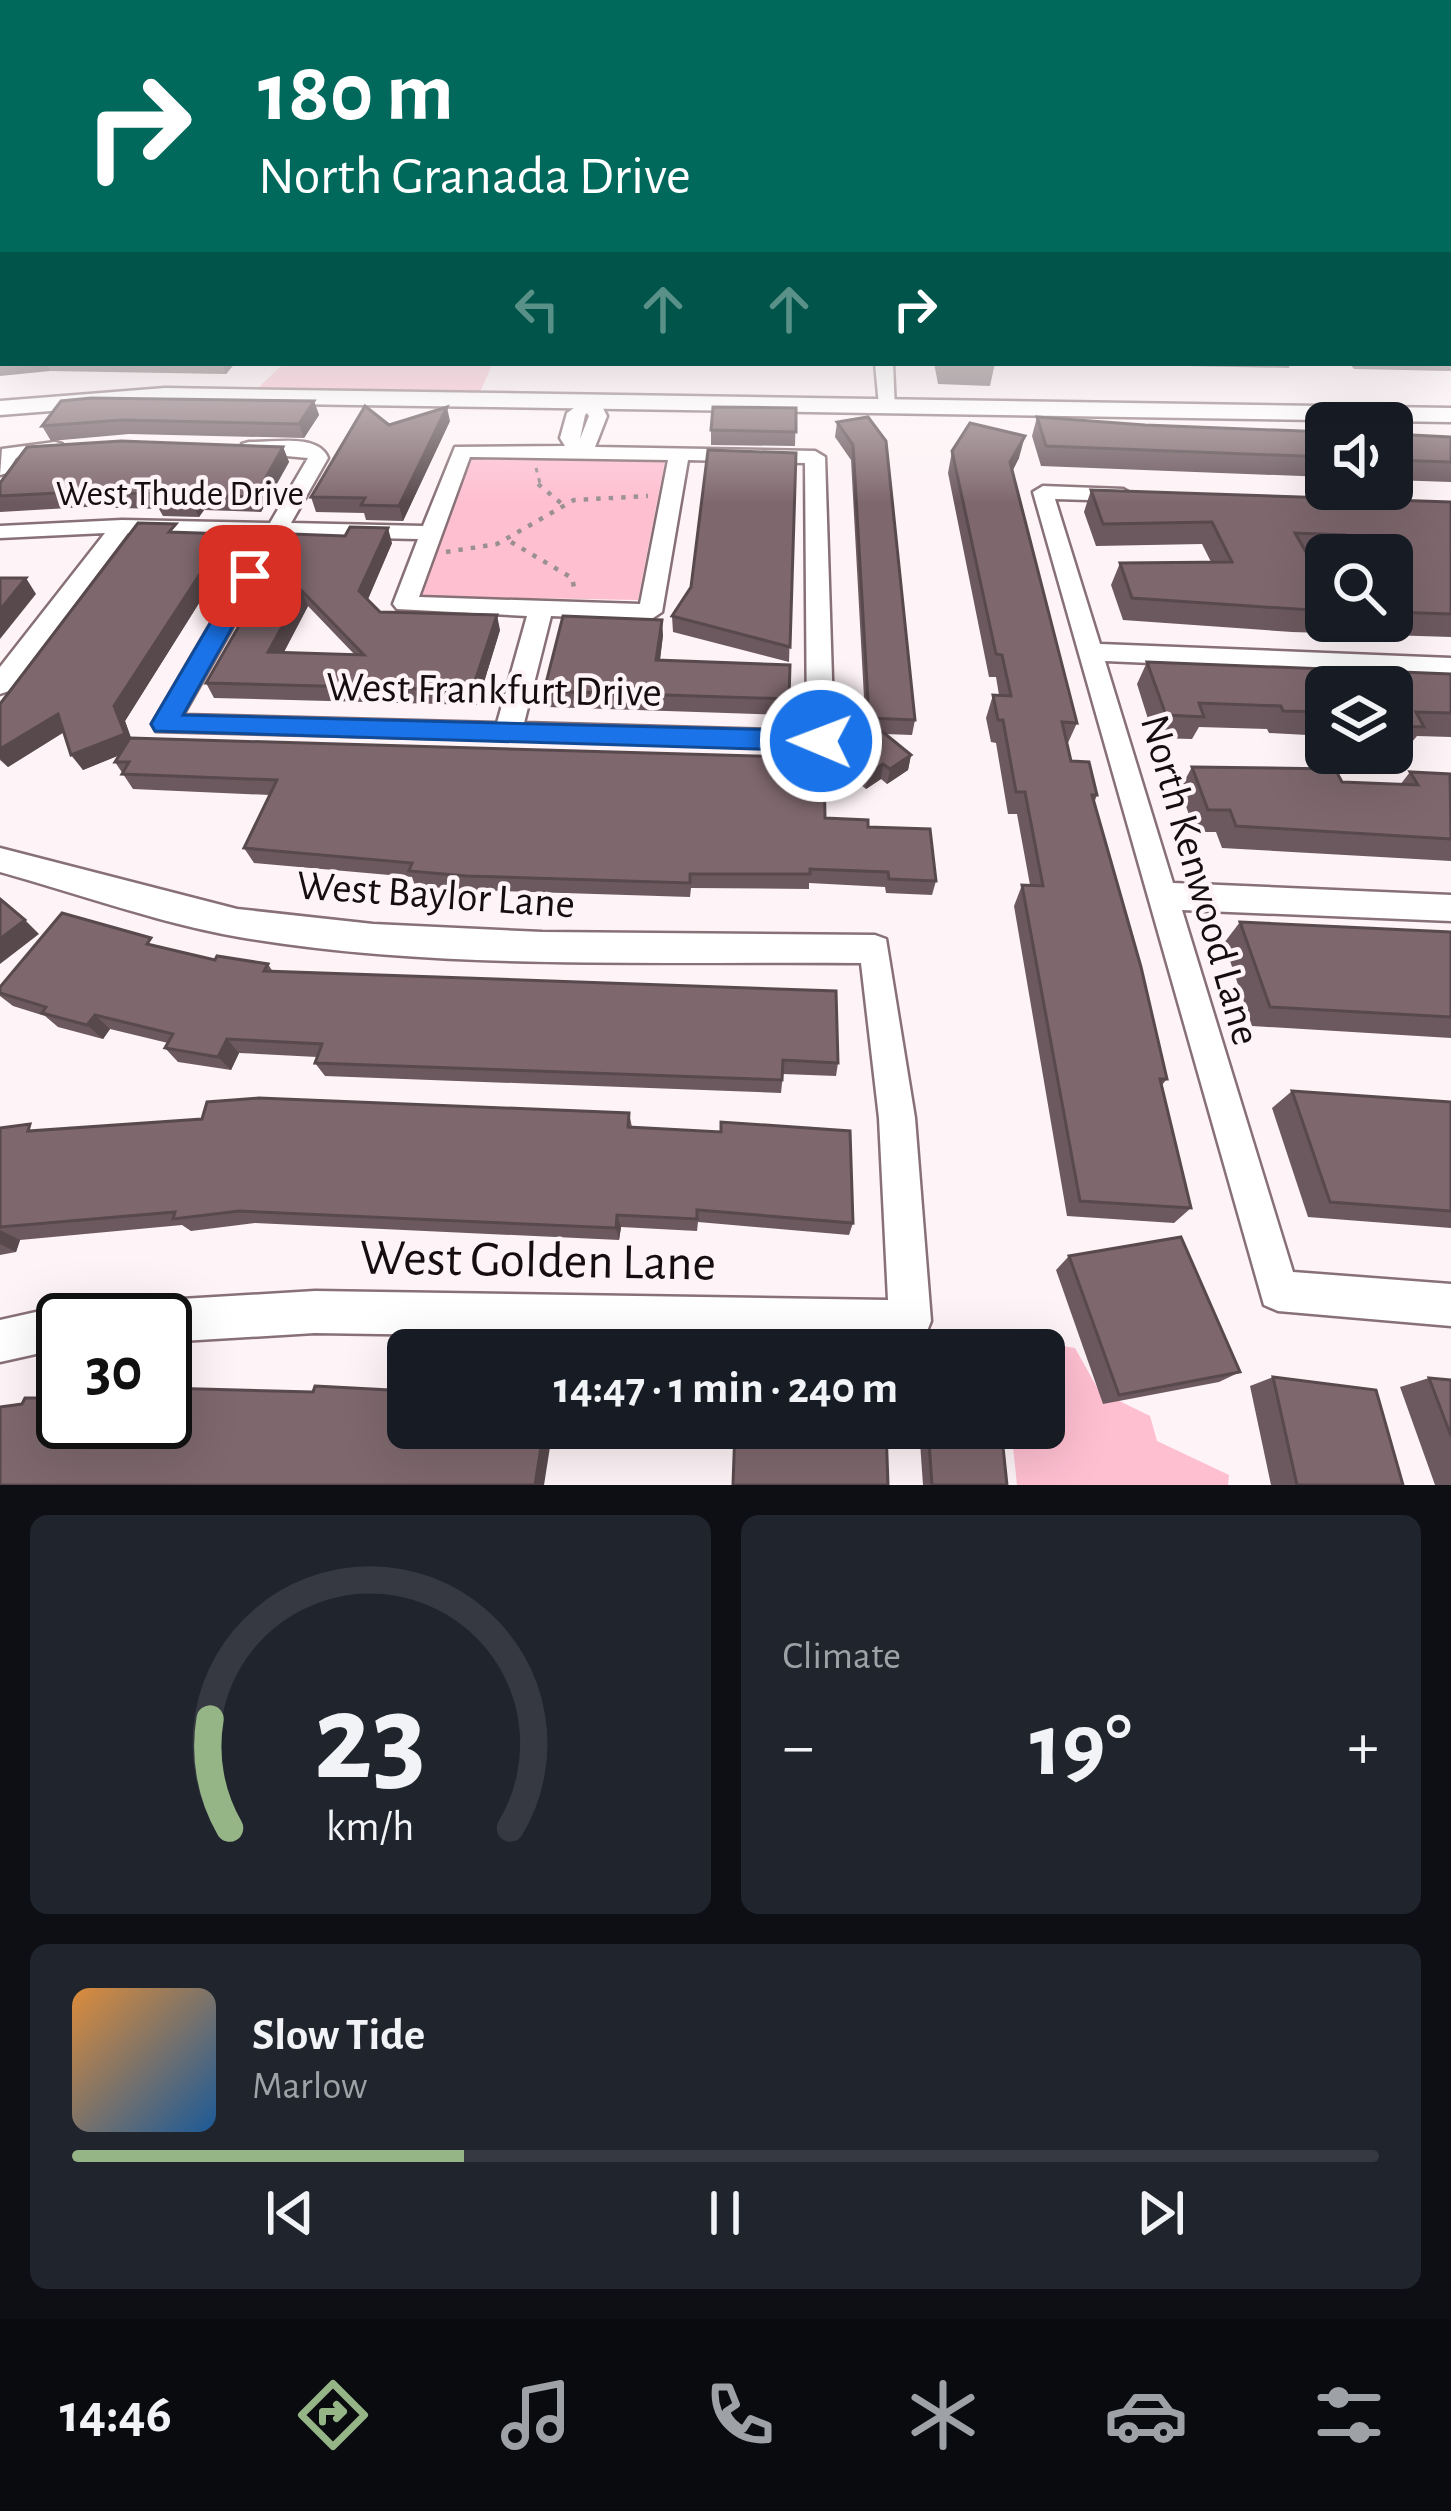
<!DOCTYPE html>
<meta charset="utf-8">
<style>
:root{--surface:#171b24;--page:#20242c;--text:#f1f3f6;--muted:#9ea1a6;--line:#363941;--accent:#95b587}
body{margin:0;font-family:"Alegreya Sans",sans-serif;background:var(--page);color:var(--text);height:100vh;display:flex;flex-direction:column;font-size:45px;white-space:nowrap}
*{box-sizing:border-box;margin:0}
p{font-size:39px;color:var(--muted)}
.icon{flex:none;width:66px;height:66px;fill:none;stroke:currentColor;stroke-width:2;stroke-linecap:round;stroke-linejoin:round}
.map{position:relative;height:1485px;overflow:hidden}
.sheet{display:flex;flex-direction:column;gap:30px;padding:30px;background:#0d0f14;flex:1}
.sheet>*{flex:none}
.banner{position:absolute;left:0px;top:0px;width:1452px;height:366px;box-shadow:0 12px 48px #0002;background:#00695c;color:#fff;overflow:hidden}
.controls{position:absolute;left:1305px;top:402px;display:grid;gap:24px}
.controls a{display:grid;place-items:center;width:108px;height:108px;border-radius:18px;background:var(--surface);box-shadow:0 12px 48px #0002;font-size:60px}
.speed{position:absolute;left:36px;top:1293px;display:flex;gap:24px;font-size:60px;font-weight:700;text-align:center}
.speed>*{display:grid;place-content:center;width:156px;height:156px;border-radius:50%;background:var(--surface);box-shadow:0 12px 48px #0002;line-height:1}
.speed .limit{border:6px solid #111;border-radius:18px;background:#fff;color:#111}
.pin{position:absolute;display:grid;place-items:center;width:102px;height:102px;color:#fff;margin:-51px;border-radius:24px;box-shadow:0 6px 18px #0006}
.me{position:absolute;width:132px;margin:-66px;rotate:271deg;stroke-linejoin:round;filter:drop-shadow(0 0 9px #0008)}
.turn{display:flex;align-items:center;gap:42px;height:252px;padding:0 60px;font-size:54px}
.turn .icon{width:156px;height:156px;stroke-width:2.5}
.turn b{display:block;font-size:84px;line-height:102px}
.lanes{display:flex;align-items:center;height:114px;padding:0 60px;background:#0003;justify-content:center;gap:60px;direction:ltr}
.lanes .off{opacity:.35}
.big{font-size:90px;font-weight:700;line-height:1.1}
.sheet .card{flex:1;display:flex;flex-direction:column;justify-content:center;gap:18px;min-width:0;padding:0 42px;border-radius:18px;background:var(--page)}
.sheet .dial{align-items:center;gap:0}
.dial svg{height:312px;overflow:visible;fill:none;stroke:var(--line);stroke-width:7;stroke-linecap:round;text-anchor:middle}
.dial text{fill:var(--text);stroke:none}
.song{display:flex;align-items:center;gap:36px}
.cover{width:144px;height:144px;border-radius:18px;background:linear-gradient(135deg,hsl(30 70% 55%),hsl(210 70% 35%))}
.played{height:12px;border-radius:6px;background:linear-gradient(90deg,var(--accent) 30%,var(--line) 30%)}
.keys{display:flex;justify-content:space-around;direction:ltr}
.heat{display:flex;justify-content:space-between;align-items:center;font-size:66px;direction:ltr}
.sheet .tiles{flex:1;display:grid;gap:30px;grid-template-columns:1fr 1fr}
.card:last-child{grid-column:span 2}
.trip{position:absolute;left:387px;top:1329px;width:678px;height:120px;border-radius:18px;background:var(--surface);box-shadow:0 12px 48px #0002;font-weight:700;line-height:120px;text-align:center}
.menu{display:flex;height:192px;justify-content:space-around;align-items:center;background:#090b0e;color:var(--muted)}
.menu .icon{width:84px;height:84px}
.menu .active{color:var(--accent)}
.menu b{font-size:54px;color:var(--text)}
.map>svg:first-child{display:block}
</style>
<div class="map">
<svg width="1451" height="1485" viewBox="0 0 1451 1485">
<rect width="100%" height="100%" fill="#fef3f6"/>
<g fill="#febfd1">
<polygon points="284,363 493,363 480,392 258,388"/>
<polygon points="473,456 665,461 638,600 419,596"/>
<polygon points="1001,1336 1075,1348 1099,1391 1150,1416 1157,1441 1229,1475 1228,1485 1017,1485 1011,1428 1044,1428 1044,1350 1002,1350"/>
</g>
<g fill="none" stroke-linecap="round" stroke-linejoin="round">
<defs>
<g id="minor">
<polygon points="875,363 893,363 895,410 879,406"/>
<path d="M591 396 597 397 607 416 595 447 815 451 825 457 834 741 831 748 156 731 152 724 262 536 128 533 9 691 0 694V667L105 533 0 538V526L122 520 270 523 308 458 242 452V444L249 442C273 443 318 433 328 458L291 523 423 526 455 447 565 446 560 438 567 413ZM587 413 589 416 580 439 585 415ZM470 457 668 460 640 604 419 597ZM688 460 805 463 807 731 524 723 551 616 650 620 662 612ZM284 536 418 539 393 604 397 609 527 616 497 723 183 715Z"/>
<polygon points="55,442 62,444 62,452 16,458 7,473 0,475 2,449"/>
<polygon points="1043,486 1123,489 1133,495 1123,501 1055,499 1100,644 1451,658 1451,676 1105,661 1173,883 1451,895 1451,921 1182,910 1293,1272 1451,1284 1451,1326 1278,1311 1264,1305 1033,492"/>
<path d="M0 848 237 909 373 924 542 932 875 935 886 939 915 1118 931 1321 925 1336 910 1342 315 1333 165 1342V1320H145L150 1306 165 1300 315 1291 888 1300 879 1118 861 963C660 961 435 971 239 937 159 923 79 894 0 872Z"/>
<polygon points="63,1306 78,1312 81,1320 63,1320 63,1348 0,1362 0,1320"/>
</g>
<polygon id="tertiary" points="165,388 1451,408 1451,422 165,402 0,415 0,401"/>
</defs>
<use href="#minor" stroke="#877076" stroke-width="5"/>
<use href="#tertiary" stroke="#877076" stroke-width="5"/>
<polyline stroke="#9a9093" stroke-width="3" stroke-dasharray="4.5 6" stroke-linecap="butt" points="536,468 541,487"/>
<g stroke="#9a9093" stroke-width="4.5" stroke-dasharray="4.5 8" stroke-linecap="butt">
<polyline points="538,484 562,504"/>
<polyline points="511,542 572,578 575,592"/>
<polyline points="446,552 497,544 574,500 648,496"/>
</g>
<use href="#minor" fill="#fff" fill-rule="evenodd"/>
<use href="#tertiary" fill="#fff" fill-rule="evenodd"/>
</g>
<g fill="#6c595f" fill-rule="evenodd">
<polygon points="1449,296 1451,296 1451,371 1354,369 1349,363 1449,363"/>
<polygon points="3,363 235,363 226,374 50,371"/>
<polygon points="934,363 995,363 990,386 938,384"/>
<polygon points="1044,363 1291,363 1289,368"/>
<polygon points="314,401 319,415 304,438 129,434 51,441 42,426"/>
<polygon points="796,408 795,446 711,445 711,430"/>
<polygon points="868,417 915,720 912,735 885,734 911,755 908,770 887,784 881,779 866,789 841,768 843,753 872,734 866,734 851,460 835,437 837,422"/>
<polygon points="1037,417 1145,425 1326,432 1326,477 1041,466 1032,436"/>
<polygon points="450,421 403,521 366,520 364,513 316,512 311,497 389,425"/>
<polygon points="1392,434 1451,437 1451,482 1392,480"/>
<polygon points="283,447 289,462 261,512 204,510 199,517 163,516 159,509 86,507 0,512 0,483"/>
<polygon points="952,451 1019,458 1013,470 1077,723 1067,745 1071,761 1097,795 1094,803 1167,1079 1162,1085 1191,1208 1174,1223 1067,1216 1014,906 1022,885 1030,885 1017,814 1008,814 996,743 991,742 986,718 993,695 999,695 996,677 989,677 948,473"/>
<polygon points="796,453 789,662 673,632 672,616"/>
<path d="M1091 490 1451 502V637L1292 632 1123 620 1111 585 1120 563 1211 562 1202 544 1096 546 1084 512ZM1326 555H1392V621H1326V576H1320L1308 556 1326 557Z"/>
<polygon points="180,532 233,549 125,721 131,738 825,818 868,827 936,881 932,895 886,893 885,887 809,883 809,889 691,888 690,897 472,890 415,886 412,877 254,863 244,848 270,795 133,789 115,762 119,755 83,770 64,732 8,767 0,760 0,704"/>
<path d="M292 534 392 543 368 599 380 612 500 630 477 705 214 698 206 683ZM308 606 355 655 284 652Z"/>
<polygon points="663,635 660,660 789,699 788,715 547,707 544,691"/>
<polygon points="1147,662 1451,674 1451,737 1417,736 1406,749 1392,749 1392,687 1326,687 1326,736 1269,733 1267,729 1199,727 1192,739 1154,738 1137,684"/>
<polygon points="1192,767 1342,782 1400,785 1410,772 1451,776 1451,861 1222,848 1216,832 1195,832 1180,789"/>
<polygon points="1240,922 1451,932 1451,1038 1252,1026 1224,943"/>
<polygon points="159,947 215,960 268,964 273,972 838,1063 836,1076 783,1074 781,1093 325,1076 315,1063 317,1057 239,1053 231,1070 178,1062 165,1048 168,1043 110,1029 103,1039 58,1027 45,1016 13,1006 0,996 0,987"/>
<polygon points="1292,1091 1451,1102 1451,1228 1308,1217 1272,1108"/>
<polygon points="629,1113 632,1127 853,1223 849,1235 698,1222 697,1231 621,1227 619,1240 255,1223 191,1231 182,1225 20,1240 16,1252 0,1255 0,1128 40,1131"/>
<polygon points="1069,1256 1240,1372 1219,1382 1103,1404 1056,1270"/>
<polygon points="1273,1377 1403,1485 1271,1485 1250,1386"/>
<polygon points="1429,1378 1451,1380 1451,1485 1435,1485 1400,1387"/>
<polygon points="919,1428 1001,1428 1007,1485 923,1485"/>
</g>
<g fill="#58494d">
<polygon points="3,361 3,363 45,363 50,371 0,376 0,362"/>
<polygon points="222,363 235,363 226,374"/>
<polygon points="314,401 319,415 304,438 299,424"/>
<polygon points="447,407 450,421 403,521 399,506"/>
<polygon points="1025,436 1019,458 1005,484 1010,462"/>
<polygon points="283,447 289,462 261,512 255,497"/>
<polygon points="197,495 204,510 199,517 192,502"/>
<polygon points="388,528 392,543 365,606 359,591"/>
<polygon points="226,534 233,549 125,721 135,749 83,770 71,755 114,706"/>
<polygon points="26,578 36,594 0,639 0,610"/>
<polygon points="302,591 308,606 276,667 268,652"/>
<polygon points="497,615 500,630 477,705 472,690"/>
<polygon points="662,620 663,635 658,675 656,660"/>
<polygon points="58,714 69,729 8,767 0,758 0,749"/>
<polygon points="911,755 908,770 887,784 890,769"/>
<polygon points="883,764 881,779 866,789 868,774"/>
<polygon points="25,920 39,934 0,964 0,939"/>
<polygon points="95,1015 110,1029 103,1039 87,1025"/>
<polygon points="227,1039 239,1053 231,1070 218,1057"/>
<polygon points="617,1215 621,1227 619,1240 616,1228"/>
<polygon points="0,1230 20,1240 16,1252 0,1244"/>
<polygon points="544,1428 553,1428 544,1485 535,1485"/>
</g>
<g fill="#7e686e" stroke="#58494d" stroke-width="3" fill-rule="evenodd">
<rect x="1449" y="296" width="2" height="37"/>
<polygon points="3,305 3,361 0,362 0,307"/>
<polygon points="91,398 314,401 299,424 122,420 42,426 61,401"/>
<polygon points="365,406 389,425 447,407 399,506 361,505 365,498 311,497"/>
<polygon points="713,407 796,408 796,432 711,430"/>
<polygon points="868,417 886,441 915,720 869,718 853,445 837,422"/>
<polygon points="1037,417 1145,425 1326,432 1326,457 1046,446"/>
<polygon points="970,423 1025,436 1010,462 1077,723 1062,722 1071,761 1089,762 1097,795 1092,795 1141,967 1167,1079 1160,1079 1191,1208 1080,1201 1022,885 1043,886 1025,792 1016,792 1003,720 998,720 993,695 1011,696 1002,655 996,654 952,451"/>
<polygon points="1392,434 1451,437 1451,462 1392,460"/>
<polygon points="121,441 283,447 255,497 197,495 192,502 155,501 161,494 77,492 0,496 0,483 27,447"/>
<polygon points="708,450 796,453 790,647 672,616 691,587"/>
<polygon points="1091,490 1451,502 1451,614 1392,612 1392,555 1358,555 1345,535 1295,533 1320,576 1326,576 1326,611 1132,598 1120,563 1232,562 1212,522 1103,524"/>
<polygon points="138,523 176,524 169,532 226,534 114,706 125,734 71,755 58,714 0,749 0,704"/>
<path d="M350 527 388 528 359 591 380 612 497 615 472 690 206 683 292 534 345 536ZM302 591 364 655 268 652Z"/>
<polygon points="0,578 26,578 0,610"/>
<polygon points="563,616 662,620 656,660 790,665 789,699 544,691"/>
<polygon points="1147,662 1451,674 1451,713 1416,712 1424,727 1392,726 1392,687 1326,687 1326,712 1283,711 1281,706 1199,703 1204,717 1166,715"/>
<polygon points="879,729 911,755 890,769 883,764 868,774 843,753"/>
<polygon points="130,738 824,758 825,818 868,820 868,827 930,829 936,881 889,879 888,872 810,869 810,874 690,874 690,883 467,876 409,871 412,863 244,848 277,780 122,774 129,762 115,762"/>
<polygon points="1192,767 1335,769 1342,782 1418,785 1410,772 1450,774 1451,839 1236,826 1230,810 1208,810"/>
<polygon points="0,899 25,920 0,939"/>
<polygon points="62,913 151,938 147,944 215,960 217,956 268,964 264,971 836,991 838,1063 783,1060 782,1080 315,1063 322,1044 227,1039 218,1057 165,1048 173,1034 95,1015 87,1025 42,1013 46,1007 0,993 0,987"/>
<polygon points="1240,922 1451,932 1451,1017 1270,1007"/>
<polygon points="1292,1091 1451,1102 1451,1211 1330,1202"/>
<polygon points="259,1098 629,1113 628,1127 721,1132 721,1122 850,1131 853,1223 697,1210 697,1219 617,1215 616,1228 239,1211 173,1219 175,1212 0,1227 0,1128 30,1124 28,1131 202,1119 207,1102"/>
<polygon points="1181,1237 1240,1372 1119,1395 1069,1256"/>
<polygon points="1273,1377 1376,1390 1403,1485 1297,1485"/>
<polygon points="1429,1378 1451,1380 1451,1436"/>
<polygon points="315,1386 408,1391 408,1428 544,1428 535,1485 0,1485 0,1407 22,1404 25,1398 63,1398 63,1422 165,1422 165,1388 313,1392"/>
<polygon points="735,1428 886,1428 888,1485 733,1485"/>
<polygon points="928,1428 1001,1428 1007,1485 932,1485"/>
</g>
<linearGradient id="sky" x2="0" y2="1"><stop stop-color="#7fb2b9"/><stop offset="0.59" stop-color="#fffafb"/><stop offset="1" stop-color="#fffafb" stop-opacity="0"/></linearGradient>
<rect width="1451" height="503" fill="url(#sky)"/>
<polygon fill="#1a73e8" stroke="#114b97" stroke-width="3" points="250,569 261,576 183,715 821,731 834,741 821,751 155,731 151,724 155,717 238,576"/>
<g text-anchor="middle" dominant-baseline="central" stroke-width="9" stroke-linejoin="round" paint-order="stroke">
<g font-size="36" fill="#150d10" stroke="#fef3f6">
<text x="180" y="494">West Thude Drive</text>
</g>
<g font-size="42" fill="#150d10" stroke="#fef3f6">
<text transform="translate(494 690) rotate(1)">West Frankfurt Drive</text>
<text transform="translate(1200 880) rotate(74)">North Kenwood Lane</text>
<text transform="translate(436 895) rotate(4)">West Baylor Lane</text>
</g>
<g font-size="51" fill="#150d10" stroke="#fef3f6">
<text transform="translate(538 1261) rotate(1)">West Golden Lane</text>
</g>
</g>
</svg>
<div class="controls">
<a><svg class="icon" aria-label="sound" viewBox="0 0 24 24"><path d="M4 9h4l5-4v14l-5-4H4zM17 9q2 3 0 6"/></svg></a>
<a><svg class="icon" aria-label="search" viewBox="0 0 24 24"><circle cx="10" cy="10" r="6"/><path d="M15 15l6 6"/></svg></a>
<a><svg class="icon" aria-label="layers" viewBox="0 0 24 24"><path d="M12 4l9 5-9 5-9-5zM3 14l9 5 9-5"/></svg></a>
</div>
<div class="speed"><div class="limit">30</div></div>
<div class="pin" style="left:250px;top:576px;background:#d93025"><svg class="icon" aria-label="arrive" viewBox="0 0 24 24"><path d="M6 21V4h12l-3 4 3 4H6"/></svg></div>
<svg class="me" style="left:821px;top:741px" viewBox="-20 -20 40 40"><circle r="17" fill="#1a73e8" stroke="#fff" stroke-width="3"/><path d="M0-11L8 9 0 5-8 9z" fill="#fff"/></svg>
<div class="trip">14:47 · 1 min · 240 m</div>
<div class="banner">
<div class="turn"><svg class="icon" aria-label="right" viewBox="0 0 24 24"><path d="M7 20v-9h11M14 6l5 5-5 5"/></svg><div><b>180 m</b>North Granada Drive</div></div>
<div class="lanes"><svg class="icon off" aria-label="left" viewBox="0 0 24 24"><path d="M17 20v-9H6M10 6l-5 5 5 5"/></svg><svg class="icon off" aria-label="ahead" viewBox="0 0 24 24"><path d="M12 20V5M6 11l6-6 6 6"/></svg><svg class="icon off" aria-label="ahead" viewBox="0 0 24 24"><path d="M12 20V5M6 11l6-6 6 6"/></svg><svg class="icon" aria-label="right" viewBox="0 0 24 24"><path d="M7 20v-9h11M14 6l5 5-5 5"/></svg></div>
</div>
</div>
<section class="sheet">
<div class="tiles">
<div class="card dial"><svg viewBox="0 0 100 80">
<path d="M14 69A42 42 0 1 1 86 69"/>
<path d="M14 69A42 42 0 0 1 9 41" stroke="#95b587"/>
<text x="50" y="56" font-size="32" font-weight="700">23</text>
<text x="50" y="72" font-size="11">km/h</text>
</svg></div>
<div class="card"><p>Climate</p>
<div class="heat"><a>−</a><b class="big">19°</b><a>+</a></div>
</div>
<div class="card">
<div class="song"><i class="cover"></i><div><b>Slow Tide</b><p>Marlow</p></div></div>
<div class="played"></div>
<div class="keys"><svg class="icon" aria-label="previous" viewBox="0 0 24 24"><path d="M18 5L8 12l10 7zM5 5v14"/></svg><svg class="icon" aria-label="pause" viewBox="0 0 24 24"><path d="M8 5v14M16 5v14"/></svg><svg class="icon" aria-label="next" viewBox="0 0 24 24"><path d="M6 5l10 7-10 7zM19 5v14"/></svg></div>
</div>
</div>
</section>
<nav class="menu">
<b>14:46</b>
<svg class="icon active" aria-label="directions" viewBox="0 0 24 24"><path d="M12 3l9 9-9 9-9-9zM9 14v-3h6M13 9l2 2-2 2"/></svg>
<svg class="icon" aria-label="music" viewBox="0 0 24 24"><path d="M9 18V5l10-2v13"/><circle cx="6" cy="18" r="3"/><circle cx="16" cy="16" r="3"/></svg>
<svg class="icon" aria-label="phone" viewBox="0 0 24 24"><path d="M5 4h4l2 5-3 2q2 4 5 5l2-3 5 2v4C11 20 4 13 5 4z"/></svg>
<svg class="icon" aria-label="climate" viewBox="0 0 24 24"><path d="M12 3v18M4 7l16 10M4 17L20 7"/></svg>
<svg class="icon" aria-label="car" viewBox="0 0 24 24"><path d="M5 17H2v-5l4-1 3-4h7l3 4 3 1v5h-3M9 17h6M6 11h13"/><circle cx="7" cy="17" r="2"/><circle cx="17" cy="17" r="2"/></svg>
<svg class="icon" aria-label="filters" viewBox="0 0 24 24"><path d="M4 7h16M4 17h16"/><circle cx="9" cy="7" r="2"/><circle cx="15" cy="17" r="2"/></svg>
</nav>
